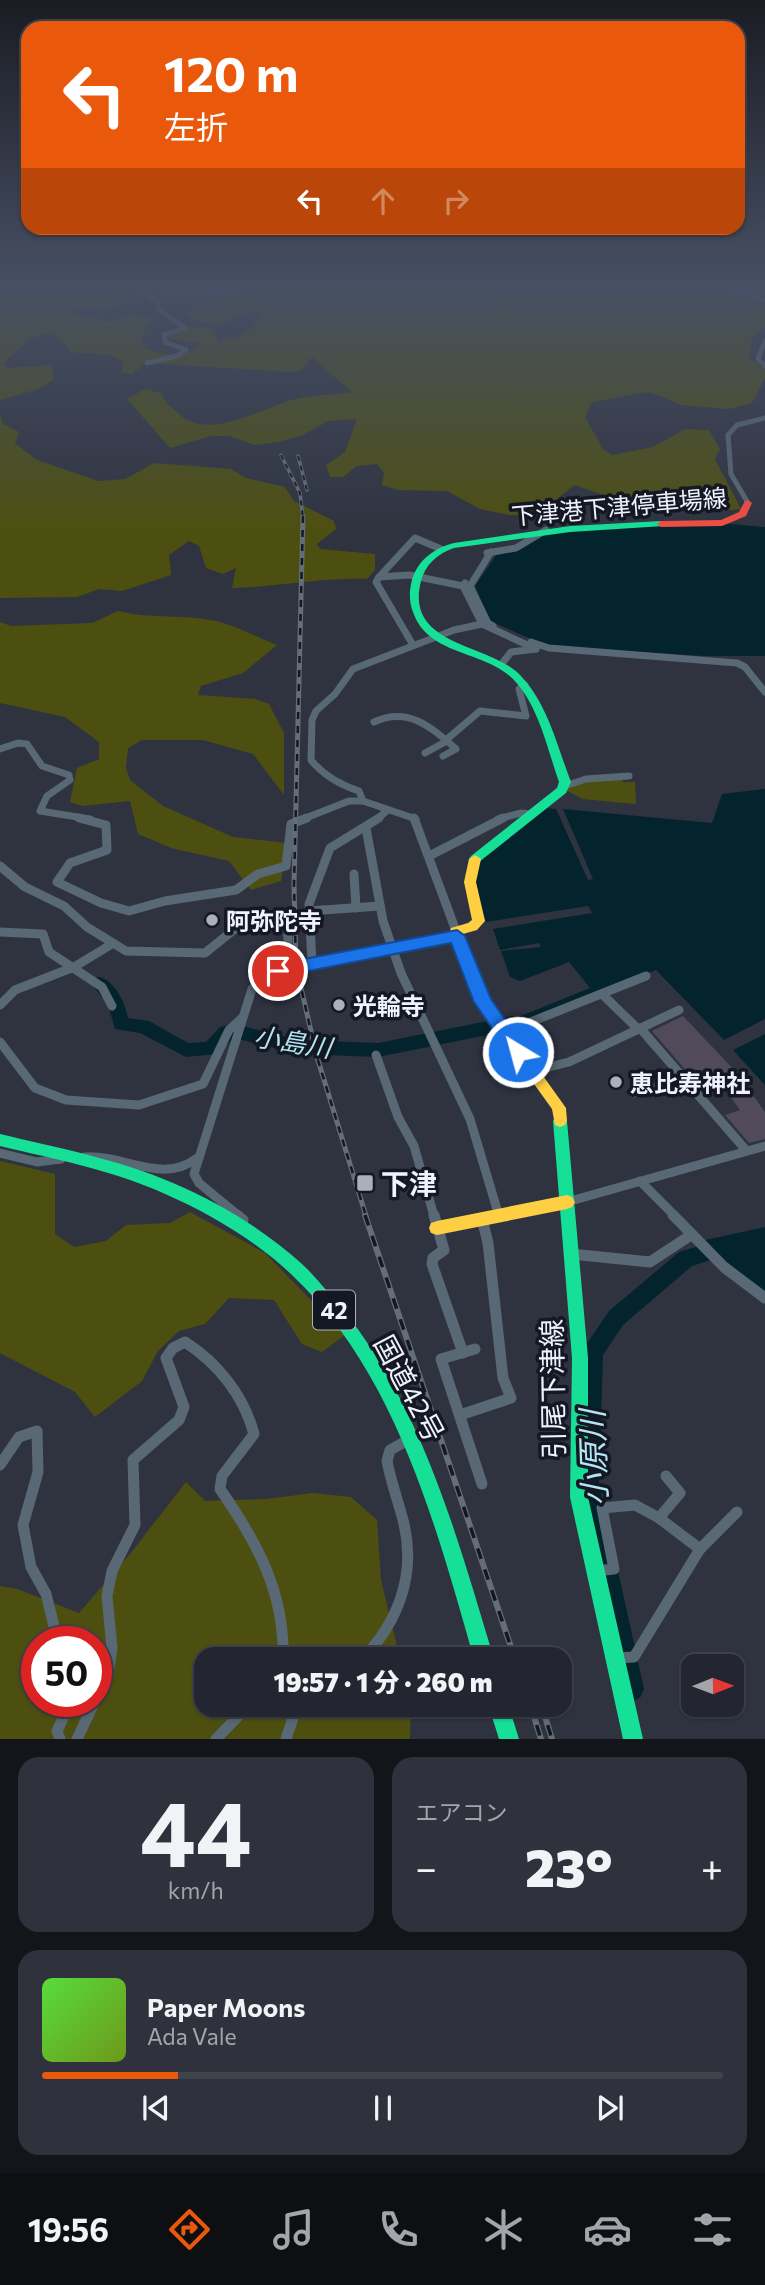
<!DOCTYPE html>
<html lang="ja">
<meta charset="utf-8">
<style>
:root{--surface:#232630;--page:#2f323c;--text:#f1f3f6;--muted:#a3a5ab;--line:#40434c;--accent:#ea580c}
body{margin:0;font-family:Commissioner,"Noto Sans JP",sans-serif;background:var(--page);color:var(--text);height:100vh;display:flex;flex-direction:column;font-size:26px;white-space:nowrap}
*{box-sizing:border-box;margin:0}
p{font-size:23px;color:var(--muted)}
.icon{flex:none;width:38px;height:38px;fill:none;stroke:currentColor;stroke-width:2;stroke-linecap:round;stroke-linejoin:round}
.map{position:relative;height:1739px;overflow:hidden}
.drawer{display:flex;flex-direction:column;gap:18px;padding:18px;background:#13151a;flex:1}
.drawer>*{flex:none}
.top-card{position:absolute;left:21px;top:21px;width:724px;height:214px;border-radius:21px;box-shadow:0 2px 5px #0004,0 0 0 2px var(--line);background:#ea580c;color:#fff;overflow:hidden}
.needle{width:46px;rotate:89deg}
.tools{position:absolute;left:681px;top:1654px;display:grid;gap:14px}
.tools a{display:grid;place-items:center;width:63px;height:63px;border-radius:14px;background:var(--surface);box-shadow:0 2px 5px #0004,0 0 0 2px var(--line);font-size:35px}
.speed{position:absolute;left:21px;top:1626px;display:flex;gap:14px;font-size:35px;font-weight:700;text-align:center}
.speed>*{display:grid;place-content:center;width:91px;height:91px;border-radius:50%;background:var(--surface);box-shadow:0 2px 5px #0004,0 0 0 2px var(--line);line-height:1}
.speed .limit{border:10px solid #d22;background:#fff;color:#111}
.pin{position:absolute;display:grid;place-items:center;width:60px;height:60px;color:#fff;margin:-30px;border:4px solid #fff;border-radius:50%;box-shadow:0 2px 7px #0007}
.me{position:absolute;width:77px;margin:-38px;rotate:323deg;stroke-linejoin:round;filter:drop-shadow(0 0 5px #0008)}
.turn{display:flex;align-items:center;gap:24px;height:147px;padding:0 28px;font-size:32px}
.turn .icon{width:91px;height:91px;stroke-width:2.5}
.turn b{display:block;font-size:49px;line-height:60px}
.lanes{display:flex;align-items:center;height:66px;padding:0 28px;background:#0003;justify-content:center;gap:35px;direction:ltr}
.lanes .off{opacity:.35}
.big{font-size:52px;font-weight:800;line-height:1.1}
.drawer .card{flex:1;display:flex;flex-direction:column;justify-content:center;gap:10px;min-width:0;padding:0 24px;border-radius:21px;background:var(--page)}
.drawer .dial{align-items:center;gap:0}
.dial b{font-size:91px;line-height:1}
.song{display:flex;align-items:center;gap:21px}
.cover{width:84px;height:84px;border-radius:10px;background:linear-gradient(135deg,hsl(110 70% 55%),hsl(80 70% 35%))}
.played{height:7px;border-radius:4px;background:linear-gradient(90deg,var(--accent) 20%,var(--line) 20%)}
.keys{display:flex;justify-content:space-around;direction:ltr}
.heat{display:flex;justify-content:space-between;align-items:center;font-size:38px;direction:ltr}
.drawer .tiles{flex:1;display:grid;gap:18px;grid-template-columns:1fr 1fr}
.card:last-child{grid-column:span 2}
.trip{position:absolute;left:194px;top:1647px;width:378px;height:70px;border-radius:21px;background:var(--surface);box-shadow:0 2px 5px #0004,0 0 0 2px var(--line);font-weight:800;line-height:70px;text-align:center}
.tab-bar{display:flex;height:112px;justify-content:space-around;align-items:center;background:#0e0f13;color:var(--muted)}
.tab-bar .icon{width:49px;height:49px}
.tab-bar .on{color:var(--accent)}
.tab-bar b{font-size:32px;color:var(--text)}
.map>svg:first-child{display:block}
</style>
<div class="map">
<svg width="765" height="1739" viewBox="0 0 765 1739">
<rect width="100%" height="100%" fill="#2f3340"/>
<g fill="#4d4f11" fill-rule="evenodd">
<path d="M0 289H166L129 299 118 307 74 309 72 313 108 322 133 315 150 317 141 341 143 347C164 355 177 360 197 348L198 343 169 339 170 335 191 327 213 328 219 341C239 338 252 332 262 314 240 307 237 321 220 324 208 326 197 320 187 315L194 305 217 301 236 289H731L730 292 765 304V329L752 337 749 357 765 369V378L752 403 728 409 680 405 662 396 647 392 592 402 585 417 603 449 612 455 653 447 685 429 709 430 720 449 715 459 741 509 697 513 681 507 656 512 574 485 537 516 509 515 480 509 447 491 398 490 382 485 384 473 377 464 357 466 343 477H330L326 465 345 452 357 419 328 421 303 435 279 442 255 445 229 436H211L170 448 127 399 145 389 161 393C165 403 170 406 178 413 208 442 259 409 292 400 311 395 332 395 352 392L312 357 302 370 293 372 145 363 132 374 121 372 124 362 112 355 71 352C48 316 27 341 4 363L8 368 52 365 54 379 39 389 0 400Z"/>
<path d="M0 415 3 424 19 432 15 443 37 460 98 481 125 479 154 463 231 469 246 478 285 487 294 501 334 521 336 529 317 544 320 549 375 554V570L367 579C321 577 278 587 232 588L236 568 223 574 206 568 199 546 189 541 169 555 171 575 122 591 99 589 77 597 0 598Z"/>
<path d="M118 611C148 619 179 614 210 620 232 623 256 637 277 645L243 673 201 686 198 695 255 699 269 704 284 733V795L253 754 203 740H142L128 748 126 768 130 780 163 806 233 837 287 843 281 881 251 890 229 861 171 848 138 834 130 801 83 806 70 802 77 768 99 759V742L65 717 0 703V622L11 626 92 623Z"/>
<polygon points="621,778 623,782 635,782 636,804 583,799 565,790 574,783"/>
<polygon points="0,1161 55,1174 55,1234 74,1247 106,1241 126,1225 170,1223 190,1212 265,1253 345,1335 322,1352 302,1344 274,1300 229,1298 205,1324 179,1331 158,1351 142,1381 95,1417 75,1392 0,1353"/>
<path d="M186 1482 205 1501 266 1499 313 1493 351 1497 377 1520 381 1580 400 1659H206V1704L411 1705 410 1739H0V1586L17 1589 79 1613 130 1554ZM37 1642H96V1701H37Z"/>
</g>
<g fill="#04242d">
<path d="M731 524 765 527V656H704L547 646 490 621 475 586 497 554C523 549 532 538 552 532 601 518 679 526 731 524Z"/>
<polygon points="765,789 765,1019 724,1040 656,970 504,1029 501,1024 590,988 569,962 520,981 510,977 501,951 541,947 539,943 500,950 493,929 592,913 588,906 486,922 473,878 483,856 546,808 556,809 588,880 593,879 563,809 712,823 722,794"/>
<polygon points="765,1034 765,1085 733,1050"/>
<polygon points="765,1227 765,1293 730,1266 705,1240"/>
</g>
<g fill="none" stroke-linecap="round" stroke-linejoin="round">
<g fill="#04242d" fill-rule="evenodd">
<path d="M100 977C116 982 125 1003 128 1018L149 1021 188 1043 206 1042 220 1027 234 1024 299 1040 378 1043 512 1016 518 1018 521 1023 518 1028 512 1030 378 1057 299 1054 234 1038 217 1054 186 1057 140 1033 115 1029 108 1005 91 983 94 978Z"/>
<polygon points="723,1239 730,1242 733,1248 730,1254 692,1266 623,1325 603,1355 599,1484 644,1689 640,1698 631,1702 622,1698 618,1689 575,1484 581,1352 609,1311 679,1252"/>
</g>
</g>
<polygon fill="#514a5b" points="683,1016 737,1073 765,1112 765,1139 749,1143 725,1115 740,1110 718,1079 701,1088 652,1031"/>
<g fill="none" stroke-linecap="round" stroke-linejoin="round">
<g stroke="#586874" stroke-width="5">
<polyline points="144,289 158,304 159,310 185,328 164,335 165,342 186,350 177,356 147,363"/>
<polyline points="733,289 765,301"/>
<polyline points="765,341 758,359 765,366"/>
<polyline points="748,503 731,474 728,435 737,425 765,418"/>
</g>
<g stroke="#586874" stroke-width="7">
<polyline points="441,549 415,538 379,577 409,575 463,586"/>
<polyline points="491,552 470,586 488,623 493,626"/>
<polyline points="487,553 516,548 546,530"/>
<polyline points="379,577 376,582 413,645"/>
<polyline points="465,583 463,586 482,624"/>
<polyline points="531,642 549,648 737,663 745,667 765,692"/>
<polyline points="501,665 511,652 536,649"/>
<path d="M374 722C408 706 431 727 456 749L443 756"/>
<polyline points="446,740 480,711 526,716 519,689 525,685"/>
<polyline points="0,749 18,743 27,744 42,766 69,775 70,780 47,796 40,811 90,819"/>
<polyline points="425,753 447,741"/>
<polyline points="565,786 586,779 629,776"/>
<polyline points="303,819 349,801 363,801"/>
<polyline points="377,819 388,810"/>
<path d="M416 819 363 801 359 791C341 785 323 775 311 760L312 720 316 711 335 694 353 669 454 630 482 624 536 649"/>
<polyline points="498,819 521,813 531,814"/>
</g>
<g stroke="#586874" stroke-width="9">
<polyline points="79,818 106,825 107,850 70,863 57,882 101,903 129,911 165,901 236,890 258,874 286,866 291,824 307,818"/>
<polyline points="414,818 456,931"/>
<polyline points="366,828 383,921 401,973 470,1119 499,1216"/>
<polyline points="431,855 503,818"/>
<polyline points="0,866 25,887 64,906 87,927 126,951 205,953 236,928 287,915 289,967"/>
<polyline points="354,874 356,908"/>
<polyline points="309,911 380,906"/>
<polyline points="0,932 43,934 49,952 102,987 112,1006"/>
<polyline points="312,963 309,904 330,848 379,818"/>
<polyline points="603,995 638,1029"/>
<polyline points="0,1005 15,990 74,967 112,944"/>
<polyline points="640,1028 745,1149"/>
<polyline points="503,1033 646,976"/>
<polyline points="0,1042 35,1088 66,1100 139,1105 203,1084 229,1030 242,1018"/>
<polyline points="376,1055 398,1117 414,1146 434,1216"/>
<polyline points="533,1071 569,1062 679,1010"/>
<polyline points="633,1093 686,1079"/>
<polyline points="0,1153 37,1162 61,1159"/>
<path d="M84 1157C123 1154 163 1185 197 1158"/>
<polyline points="640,1181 675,1216"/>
<polyline points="567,1202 765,1146"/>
<polyline points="239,1216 199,1183 194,1174 252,989 263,978 289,967 457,936"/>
</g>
<g stroke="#586874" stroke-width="11">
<polyline points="237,1215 243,1220"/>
<polyline points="434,1215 444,1250 433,1258 432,1264 463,1353"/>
<polyline points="673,1215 724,1267 765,1298"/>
<polyline points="571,1254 650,1262 691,1235"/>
<polyline points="475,1349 441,1359 482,1484"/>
<polyline points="460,1415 511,1398 503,1378 488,1243 482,1219"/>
<polyline points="0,1465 19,1437 37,1431 38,1472 23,1525 31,1567 46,1594 58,1642"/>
<polyline points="659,1518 680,1493 666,1476"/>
<polyline points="596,1571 614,1569 602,1508 635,1505 659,1518 700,1549"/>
<polyline points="616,1658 634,1657 700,1549 737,1512"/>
<path d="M362 1659C398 1623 416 1575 404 1524 399 1503 391 1483 387 1461L390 1450 410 1439"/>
<path d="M96 1698 109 1668 112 1648 107 1596 112 1571 135 1525 133 1460 179 1420 184 1407 166 1358 173 1348 185 1342C218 1363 244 1396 254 1434L222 1476 220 1489C257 1542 285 1593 283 1659"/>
<polyline points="60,1739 57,1731 71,1701"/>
<polyline points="77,1739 95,1701"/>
<polyline points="216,1739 250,1704"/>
<polyline points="286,1739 294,1715 303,1704"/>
</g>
<g fill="#16e098" fill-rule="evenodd">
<path d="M661 521 664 522V526L570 532 454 548C438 553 425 565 421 581 404 647 489 643 520 675 548 704 557 746 571 782L566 793 479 862H471L469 859 471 856 557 788 559 782C547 748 539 706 513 679 484 650 428 656 413 612 409 602 409 591 412 580 418 560 434 548 454 543L570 526Z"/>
<polygon points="560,1115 565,1117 567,1121 588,1358 588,1497 643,1739 623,1739 570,1497 572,1358 553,1121 555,1117"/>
<path d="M0 1134C58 1148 118 1159 173 1183 220 1203 264 1230 302 1264 311 1272 319 1282 327 1291 419 1393 455 1530 494 1659H474C436 1526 396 1373 292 1275 255 1240 209 1213 163 1193 112 1170 54 1159 0 1146Z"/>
<polygon points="488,1704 508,1704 519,1739 499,1739"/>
</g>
<g fill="#ffcf43" fill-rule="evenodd">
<polygon points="475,855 481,859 476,882 485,921 477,930 463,934 489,1000 566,1108 567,1121 565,1125 560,1127 555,1125 552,1109 478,1006 450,931 451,928 468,923 472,920 464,882 469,859"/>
<polygon points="567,1195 572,1197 575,1202 572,1207 567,1209 437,1235 431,1233 429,1228 431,1223 437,1221"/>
</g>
<polygon fill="#f24e42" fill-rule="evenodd" points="748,500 752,503 746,516 722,526 661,527 657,524 661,521 721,520 739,512 745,501"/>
<defs>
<g id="rail-far2">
<polyline points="281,455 300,493 303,518"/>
<polyline points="298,456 307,490"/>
</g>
<polyline id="rail-far1" points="303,516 294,885 296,966 317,1057 366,1216"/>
<g id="rail">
<polyline points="365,1215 515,1659"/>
<polyline points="530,1704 541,1739"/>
<polyline points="541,1704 552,1739"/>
</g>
</defs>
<use href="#rail-far2" stroke="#646e78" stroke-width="3.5"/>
<use href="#rail-far1" stroke="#646e78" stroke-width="5"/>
<use href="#rail" stroke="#646e78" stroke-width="6"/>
<use href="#rail-far2" stroke="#141823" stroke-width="2" stroke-dasharray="5" stroke-linecap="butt"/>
<use href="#rail-far1" stroke="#141823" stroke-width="2.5" stroke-dasharray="7" stroke-linecap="butt"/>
<use href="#rail" stroke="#141823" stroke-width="3.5" stroke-dasharray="11" stroke-linecap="butt"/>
</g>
<linearGradient id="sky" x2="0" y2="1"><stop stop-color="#1a1c23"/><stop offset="0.54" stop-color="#475064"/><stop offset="1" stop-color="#475064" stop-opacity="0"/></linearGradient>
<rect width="765" height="532" fill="url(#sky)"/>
<polygon fill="#1a73e8" stroke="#114b97" stroke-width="2" points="457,930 465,936 491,999 524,1047 527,1052 524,1057 512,1057 474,1002 451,943 278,977 270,971 278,964"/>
<g fill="#acafba" stroke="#141823" stroke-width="2.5">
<circle cx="212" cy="920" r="7"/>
<circle cx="339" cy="1005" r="7"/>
<circle cx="616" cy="1082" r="7"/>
<rect x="356" y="1174" width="18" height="18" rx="3.5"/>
</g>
<g text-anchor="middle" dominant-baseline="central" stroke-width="7" stroke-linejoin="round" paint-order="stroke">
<rect fill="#141823" stroke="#adb1bb" stroke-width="2" x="313" y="1290.5" width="42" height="39" rx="5"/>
<g font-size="23" font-weight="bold" fill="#eff2fc">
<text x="334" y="1310">42</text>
</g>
<g font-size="24" fill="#eff2fc" stroke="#141823">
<text transform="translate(619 506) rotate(-5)">下津港下津停車場線</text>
</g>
<g font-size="24" font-weight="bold" fill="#eff2fc" stroke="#141823" text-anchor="start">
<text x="226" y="920">阿弥陀寺</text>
<text x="353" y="1005">光輪寺</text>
<text x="630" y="1082">恵比寿神社</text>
</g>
<g font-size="26" font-style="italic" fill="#b2e5f5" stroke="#141823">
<text transform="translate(293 1041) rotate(9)">小島川</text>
</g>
<g font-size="28" font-weight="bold" fill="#eff2fc" stroke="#141823" text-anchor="start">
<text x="381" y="1183">下津</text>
</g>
<g font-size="28" fill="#eff2fc" stroke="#141823">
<text transform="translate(410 1388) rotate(62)">国道42号</text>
<text transform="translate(552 1389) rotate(-91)">引尾下津線</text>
</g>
<g font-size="32" font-style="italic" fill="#b2e5f5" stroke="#141823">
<text transform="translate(592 1458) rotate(-92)">小原川</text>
</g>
</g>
</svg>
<div class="tools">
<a><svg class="needle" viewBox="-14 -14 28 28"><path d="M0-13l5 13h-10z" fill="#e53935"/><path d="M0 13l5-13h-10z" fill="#a3a5ab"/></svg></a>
</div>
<div class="speed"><div class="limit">50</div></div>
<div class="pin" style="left:278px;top:971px;background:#d93025"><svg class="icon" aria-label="arrive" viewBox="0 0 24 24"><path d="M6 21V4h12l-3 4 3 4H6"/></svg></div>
<svg class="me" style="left:518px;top:1052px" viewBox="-20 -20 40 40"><circle r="17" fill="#1a73e8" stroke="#fff" stroke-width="3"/><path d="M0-11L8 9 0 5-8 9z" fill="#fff"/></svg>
<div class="trip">19:57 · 1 分 · 260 m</div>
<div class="top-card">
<div class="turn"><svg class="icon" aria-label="left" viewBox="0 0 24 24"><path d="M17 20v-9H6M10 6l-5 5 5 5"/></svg><div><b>120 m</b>左折</div></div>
<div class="lanes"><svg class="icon" aria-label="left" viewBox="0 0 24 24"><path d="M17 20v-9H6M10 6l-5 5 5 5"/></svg><svg class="icon off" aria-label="ahead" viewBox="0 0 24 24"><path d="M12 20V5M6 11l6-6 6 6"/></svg><svg class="icon off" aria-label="right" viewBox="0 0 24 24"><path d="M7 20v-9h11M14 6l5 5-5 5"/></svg></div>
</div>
</div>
<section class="drawer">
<div class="tiles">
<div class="card dial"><b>44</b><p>km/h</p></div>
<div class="card"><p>エアコン</p>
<div class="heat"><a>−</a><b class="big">23°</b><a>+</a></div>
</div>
<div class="card">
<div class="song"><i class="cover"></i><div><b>Paper Moons</b><p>Ada Vale</p></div></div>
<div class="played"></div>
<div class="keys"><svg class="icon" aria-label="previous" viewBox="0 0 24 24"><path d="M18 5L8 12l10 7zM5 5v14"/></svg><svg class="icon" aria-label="pause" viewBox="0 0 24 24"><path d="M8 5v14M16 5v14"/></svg><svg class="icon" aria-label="next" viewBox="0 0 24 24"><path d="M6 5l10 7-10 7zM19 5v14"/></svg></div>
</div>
</div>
</section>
<nav class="tab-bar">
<b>19:56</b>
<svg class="icon on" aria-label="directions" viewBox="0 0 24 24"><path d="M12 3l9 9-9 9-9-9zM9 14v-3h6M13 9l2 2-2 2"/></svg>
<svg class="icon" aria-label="music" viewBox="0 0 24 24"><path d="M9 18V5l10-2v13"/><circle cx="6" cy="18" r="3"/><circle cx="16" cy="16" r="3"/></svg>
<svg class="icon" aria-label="phone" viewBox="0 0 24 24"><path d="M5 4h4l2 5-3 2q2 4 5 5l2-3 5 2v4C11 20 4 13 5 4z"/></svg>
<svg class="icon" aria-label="climate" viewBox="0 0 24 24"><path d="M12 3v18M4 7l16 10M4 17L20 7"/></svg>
<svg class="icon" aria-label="car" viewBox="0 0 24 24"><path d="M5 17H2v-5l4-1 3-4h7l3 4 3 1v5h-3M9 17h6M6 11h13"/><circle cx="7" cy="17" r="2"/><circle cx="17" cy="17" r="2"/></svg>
<svg class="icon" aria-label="filters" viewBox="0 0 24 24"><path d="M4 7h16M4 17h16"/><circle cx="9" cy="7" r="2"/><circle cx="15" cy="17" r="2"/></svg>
</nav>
